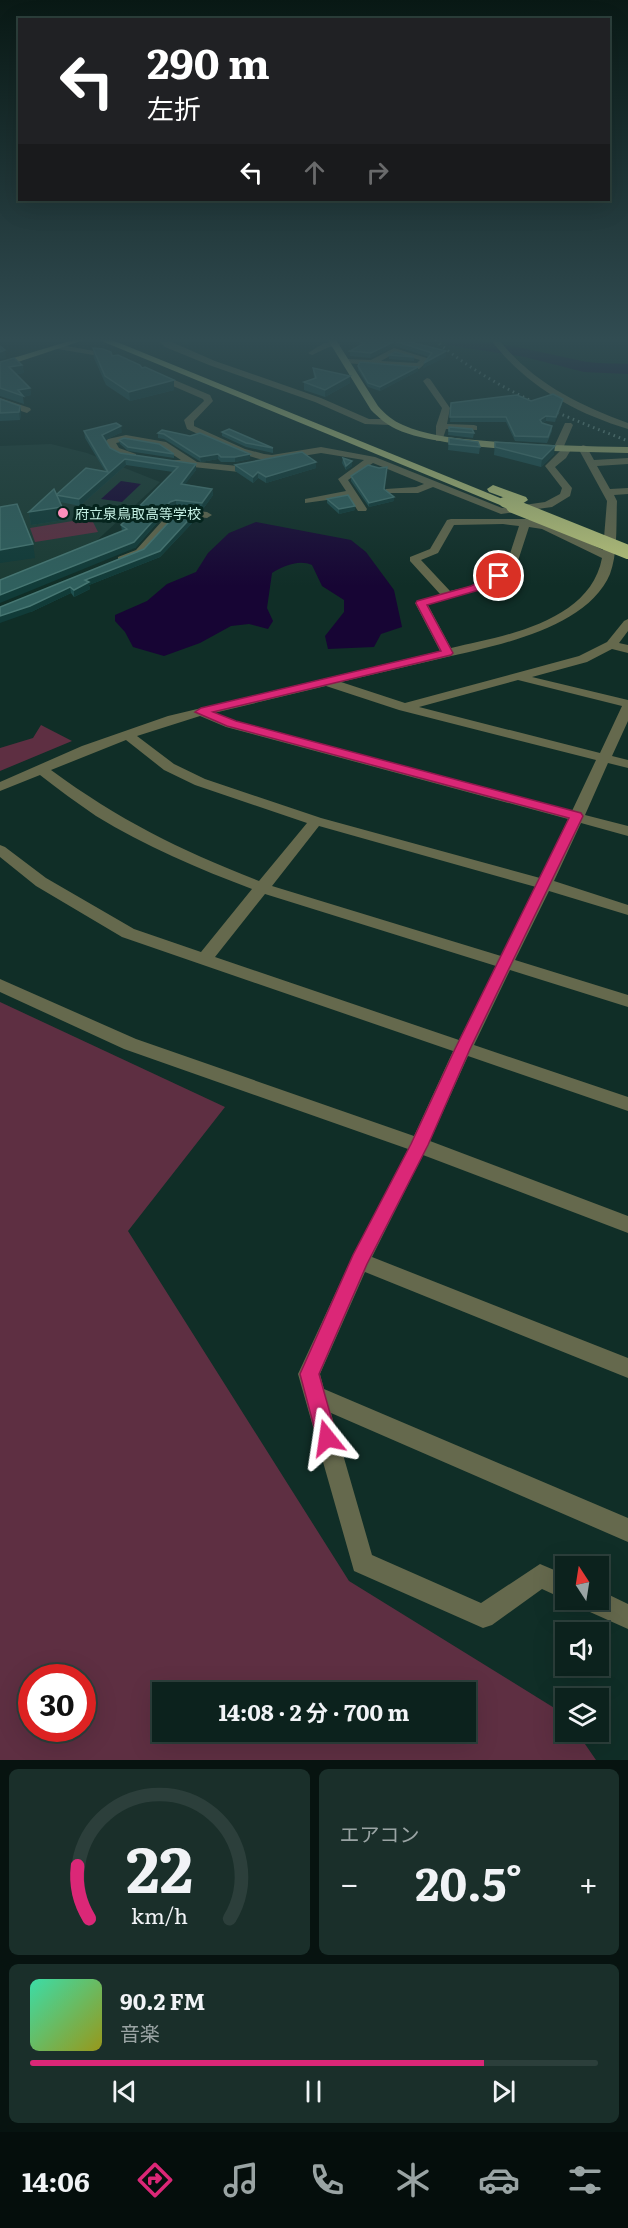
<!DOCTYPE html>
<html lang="ja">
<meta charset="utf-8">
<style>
:root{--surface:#0c221d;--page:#1a2f2a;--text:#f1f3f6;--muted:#9aa4a4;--line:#2c3f3b;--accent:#db2777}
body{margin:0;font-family:Literata,"Noto Sans JP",serif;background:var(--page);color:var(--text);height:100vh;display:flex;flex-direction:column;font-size:22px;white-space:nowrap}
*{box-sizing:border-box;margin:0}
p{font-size:20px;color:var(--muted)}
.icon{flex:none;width:33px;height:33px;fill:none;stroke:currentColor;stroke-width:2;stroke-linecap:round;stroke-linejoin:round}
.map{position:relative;height:1760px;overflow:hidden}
.panel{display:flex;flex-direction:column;gap:9px;padding:9px;background:#071310;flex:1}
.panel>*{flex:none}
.top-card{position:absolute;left:18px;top:18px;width:592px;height:183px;border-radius:0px;box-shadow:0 6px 24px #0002,0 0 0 2px var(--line);background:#202124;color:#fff;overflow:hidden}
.needle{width:39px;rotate:348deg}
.tools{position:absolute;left:555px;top:1556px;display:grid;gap:12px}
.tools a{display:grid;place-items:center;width:54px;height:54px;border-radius:0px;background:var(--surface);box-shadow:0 6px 24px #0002,0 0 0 2px var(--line);font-size:30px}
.speed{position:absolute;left:18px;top:1664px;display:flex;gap:12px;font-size:30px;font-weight:700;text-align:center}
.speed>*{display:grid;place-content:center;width:78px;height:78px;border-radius:50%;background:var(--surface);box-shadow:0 6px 24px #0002,0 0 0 2px var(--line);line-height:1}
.speed .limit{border:9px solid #d22;background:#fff;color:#111}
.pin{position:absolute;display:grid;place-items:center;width:51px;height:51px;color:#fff;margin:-26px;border:3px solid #fff;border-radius:50%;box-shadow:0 2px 6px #0007}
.me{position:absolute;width:66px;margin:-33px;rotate:345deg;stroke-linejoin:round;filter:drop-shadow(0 0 4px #0008)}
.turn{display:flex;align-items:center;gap:21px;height:126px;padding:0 30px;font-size:27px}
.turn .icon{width:78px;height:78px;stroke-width:2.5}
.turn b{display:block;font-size:42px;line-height:51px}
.lanes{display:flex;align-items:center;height:57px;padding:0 30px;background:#0003;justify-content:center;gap:30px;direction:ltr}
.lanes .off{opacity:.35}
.big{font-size:45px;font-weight:700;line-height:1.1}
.panel .widget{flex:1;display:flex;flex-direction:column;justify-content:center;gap:9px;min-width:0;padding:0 21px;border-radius:9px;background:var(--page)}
.panel .dial{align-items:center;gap:0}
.dial svg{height:156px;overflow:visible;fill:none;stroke:var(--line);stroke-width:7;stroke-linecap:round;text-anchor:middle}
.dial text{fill:var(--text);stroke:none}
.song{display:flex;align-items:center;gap:18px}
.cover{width:72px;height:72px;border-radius:9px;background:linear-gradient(135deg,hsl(160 70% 55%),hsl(60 70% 35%))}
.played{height:6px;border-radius:3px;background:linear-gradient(90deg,var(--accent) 80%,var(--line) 80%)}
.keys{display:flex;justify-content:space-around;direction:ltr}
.heat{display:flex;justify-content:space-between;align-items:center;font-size:33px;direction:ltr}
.panel .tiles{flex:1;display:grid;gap:9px;grid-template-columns:1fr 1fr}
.widget:last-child{grid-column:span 2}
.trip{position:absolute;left:152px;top:1682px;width:324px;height:60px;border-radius:0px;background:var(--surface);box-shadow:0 6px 24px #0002,0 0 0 2px var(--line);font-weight:700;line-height:60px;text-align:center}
.dock{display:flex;height:96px;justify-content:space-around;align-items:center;background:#050e0c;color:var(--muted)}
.dock .icon{width:42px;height:42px}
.dock .on{color:var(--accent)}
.dock b{font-size:27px;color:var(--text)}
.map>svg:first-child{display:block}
</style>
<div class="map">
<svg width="628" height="1760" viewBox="0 0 628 1760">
<rect width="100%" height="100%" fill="#102e27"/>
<polygon fill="#1b3c34" points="51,444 87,453 160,482 93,544 0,581 0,446"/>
<g fill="#5e2f42" fill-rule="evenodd">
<polygon points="91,518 98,532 35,542 30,528"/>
<polygon points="41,725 72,741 0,771 0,748 33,738"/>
<path d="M0 1002 225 1107 128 1231 349 1581 564 1714 566 1731H576L596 1760H0ZM32 1677H82V1728H32ZM162 1692H465V1731H162Z"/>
</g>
<g fill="#170534">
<polygon points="121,481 141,484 122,502 101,499"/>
<path d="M256 522 351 540 366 552 394 590 402 627 381 634 374 647 328 649 325 636 344 612V600L322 586 312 565C299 559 283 566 272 573L267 608 273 621 268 629 249 624 231 626 200 643 164 656 133 647 125 632 115 621V615L147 601 167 584 196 572 208 553 229 533Z"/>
</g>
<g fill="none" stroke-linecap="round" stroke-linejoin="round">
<path fill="#170534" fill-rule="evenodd" d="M440 340C488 337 535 352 582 361 596 364 613 363 628 364V374L584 372 525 357 448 345Z"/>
<g fill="#65694d" fill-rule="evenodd">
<polygon points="158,340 167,340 215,361 321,398 369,419 390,419 395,422 390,425 365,424 315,402 209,365 165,347"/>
<path d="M491 340H499C534 383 577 404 628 423V429C574 413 525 385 491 340Z"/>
<polygon points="336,342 340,344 339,346 329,347 312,355 308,353 324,343"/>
<polygon points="61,345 111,354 115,356 111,358 58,349 57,347"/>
<path d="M394 348 430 359 419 369 346 363 342 361 346 359 371 360ZM395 353 420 360 417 363 381 361Z"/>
<polygon points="152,373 158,373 210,395 213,401 194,421 194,426 245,449 264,454 272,455 321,447 375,457 502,508 545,502 560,494 562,488 545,466 562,449 554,447 565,423 571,423 573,425 564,446 572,448 566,458 555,467 572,488 570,496 552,507 501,514 433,487 418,493 386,493 386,489 416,487 424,484 373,463 348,480 367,509 366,511 358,511 349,497 305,503 305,499 346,491 338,479 364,460 321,453 272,461 263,460 239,453 187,429 184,420 204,401 203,399 152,377"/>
<polygon points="427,378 430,379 450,408 447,424 474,425 477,426 477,430 446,429 442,441 436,441 436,426 442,408 423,381"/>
<polygon points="0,398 30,408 31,410 27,413 0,404"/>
<path d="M126 435 166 442 197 462 238 466 255 461 260 464 239 472 175 465 170 462 172 460H181C161 447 141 438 116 443L119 448 136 454V458L112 452 106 441 108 439Z"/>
<path d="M583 445 586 446 594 460 628 458V464L597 466 610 489 628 488V494L614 495 617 501C616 524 618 553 610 574 587 629 494 646 443 658 409 666 375 674 341 682L405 703 579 656 607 642 624 621 628 619V631L619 643 628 645V653L612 649 587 662 532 677 628 700V721L612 756 628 760V768L608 763 585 815 628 826V836L581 823 554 881 628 905V915L549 891 515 960 628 995V1007L510 970 474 1045 628 1097V1111L468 1056 430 1141 628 1216V1233L423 1155 372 1257 628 1358V1378L365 1272 320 1374 324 1389 628 1518V1542L331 1413 372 1555 481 1603 540 1564 566 1575V1599H569L566 1600 542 1589 492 1625 483 1628 354 1571 298 1374 353 1255 408 1149 124 1049 0 992V979L136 1039 414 1136 453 1051 122 937 36 886 0 857V845L5 847 46 878 134 929 201 952 252 889C199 869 145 846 96 816 77 803 58 789 40 775L0 791V782L82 746 168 716 440 651 415 603 440 594 410 561V557L430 549 447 520 451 519H526L548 524 603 550 607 501 578 448ZM503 524 519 526 506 566 471 586 450 591 421 560 438 553 454 525ZM529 527 542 529 602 558C590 622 504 636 451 648L428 605 479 590 515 570ZM518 680 622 706 600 753 419 707ZM326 686 399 710 596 760 572 811 236 721 214 713ZM200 716 226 727 568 819 540 878 321 818 205 779 174 764 137 736ZM126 740 164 770 195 785 307 823 259 881C180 850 119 820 51 770ZM319 826 536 887 501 956 272 886ZM265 894 496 966 459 1040 215 957Z"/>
<path d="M176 509 207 512 212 515 207 518 179 515C164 532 144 565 118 561V557L136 550 172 510Z"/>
<polygon points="599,1590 628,1604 628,1629 581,1608 578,1599 598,1599"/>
</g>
<g fill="#a1aa6e" fill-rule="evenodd">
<polygon points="73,340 84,340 0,368 0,362"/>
<path d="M328 340H336L378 406C385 414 393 421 403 425 425 435 452 438 475 440 526 445 577 446 628 447V453C567 451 505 452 445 442 429 439 411 436 396 429 387 425 378 417 371 410Z"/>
</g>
<g fill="#b9c47b" fill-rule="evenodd">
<polygon points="99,340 112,340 510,502 504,506 500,505"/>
<polygon points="493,485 526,497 528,500 522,504 489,492 487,489"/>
</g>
<path stroke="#698d84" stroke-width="3" stroke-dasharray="1.5 4" stroke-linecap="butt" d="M435 340C492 389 559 414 628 441"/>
<polyline stroke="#b9c47b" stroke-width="10" points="504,502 517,507"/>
<polyline stroke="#b9c47b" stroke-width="14" points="513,506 628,552"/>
</g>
<g fill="#1e4f4e">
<polygon points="359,340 402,340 446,351 446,357 423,368 429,357 395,346 370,358 350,356 350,351 360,345 359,343"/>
<polygon points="93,348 174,380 174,390 130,401 106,385 94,358"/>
<polygon points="389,355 414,357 414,361 389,359"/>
<polygon points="0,362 22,365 24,373 16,374 30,388 31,395 23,397 24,404 0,396"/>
<polygon points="358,366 418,371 380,391 368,387 358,370"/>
<polygon points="313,368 350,383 325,397 304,390 304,382 314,379"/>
<polygon points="0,399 20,406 21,414 20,420 0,421"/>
<polygon points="531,401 562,404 555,422 546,421 543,423 552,426 552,431 547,443 515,441 506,422 450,422 451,403"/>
<polygon points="449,427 474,433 473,438 448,435"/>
<polygon points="84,431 122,432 105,440 110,448 120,453 196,464 196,470 185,484 212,489 213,495 203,509 176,507 170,508 135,548 122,531 121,525 173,472 126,465 80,506 60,502 62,507 64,520 31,525 29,512 57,494 105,471 85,438"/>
<polygon points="222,432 273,448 273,453 246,447 222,436"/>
<polygon points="158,433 190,436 250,459 235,462 221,462 218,459 201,462 164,439 158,438"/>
<polygon points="449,438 480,447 479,454 448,450"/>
<polygon points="119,440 174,454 174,458 128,451 120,444"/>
<polygon points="495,442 554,454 541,467 494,455"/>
<polygon points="343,458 352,466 346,470 342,463"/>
<polygon points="235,465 316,468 266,483 258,478 253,483 235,471"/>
<polygon points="351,476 384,489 394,501 369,507 351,481"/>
<polygon points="327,499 355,506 355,510 339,514 327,503"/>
<polygon points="195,513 196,519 160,557 89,585 90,589 74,597 71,593 31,612 0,607 144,549"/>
</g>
<g fill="#113b38">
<polygon points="185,340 201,340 185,345"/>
<polygon points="395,341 395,346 370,358 371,353"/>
<polygon points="5,350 6,358 0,360 0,352"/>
<polygon points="446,351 446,357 423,368 424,363"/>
<polygon points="22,365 24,373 10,374 9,367"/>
<polygon points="418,367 418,371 380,391 380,387"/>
<polygon points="350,376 350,383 325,397 325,390"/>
<polygon points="174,380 174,390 130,401 129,392"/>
<polygon points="30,388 31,395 23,397 18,390"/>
<polygon points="563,399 562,404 555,422 556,417"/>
<polygon points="20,406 21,414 20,420 19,412"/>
<polygon points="546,416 546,421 540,425 540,420"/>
<polygon points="121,426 122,432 103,441 102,435"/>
<polygon points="555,446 554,454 541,467 542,459"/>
<polygon points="218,454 218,459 201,462 200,457"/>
<polygon points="250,454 250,459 235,462 235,457"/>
<polygon points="125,459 126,465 80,506 79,499"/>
<polygon points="352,461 352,466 346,470 346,466"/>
<polygon points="316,462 316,468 266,483 266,477"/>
<polygon points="196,464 196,470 181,490 181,484"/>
<polygon points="258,472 258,478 253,483 253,477"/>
<polygon points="212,489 213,495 203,509 202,503"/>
<polygon points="394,497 394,501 369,507 369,503"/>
<polygon points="176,500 176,507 170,508 135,548 0,603 0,595 134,542 170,502"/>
<polygon points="355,506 355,510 339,514 339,509"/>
<polygon points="62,507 64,520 31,525 29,512"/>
<polygon points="195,513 196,519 160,557 89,585 90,589 74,597 74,590 85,580 160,551"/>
<polygon points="33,544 35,558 0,563 0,550"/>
<polygon points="70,587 71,593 31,612 0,623 0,616"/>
</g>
<g fill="#30605e" stroke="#477773" stroke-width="1.5">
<polygon points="360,340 402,340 446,351 424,363 432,353 395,341 371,353 350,351 363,344"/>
<polygon points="0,346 5,350 0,352"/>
<polygon points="93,348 103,349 111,352 112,356 118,355 140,365 142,368 145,367 174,380 129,392 105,376"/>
<polygon points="395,352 414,357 389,355"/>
<polygon points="14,358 22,365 9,367 30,388 18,390 23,396 0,388 0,362"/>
<polygon points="360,362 418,367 380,387 368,383 358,366"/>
<polygon points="313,368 350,376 325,390 304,382 316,378"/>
<polygon points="553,394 563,399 556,417 546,416 540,420 542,423 552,426 548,437 515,436 506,417 450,417 451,403 517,395 531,401"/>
<polygon points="0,399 20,406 19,412 0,413"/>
<polygon points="116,423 121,426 102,435 110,448 120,453 196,464 181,484 212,489 202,503 176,500 170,502 134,542 0,595 0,580 127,529 121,525 178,467 125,459 79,499 56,495 86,468 108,472 84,431"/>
<polygon points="449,427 472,429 474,433 449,431"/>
<polygon points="229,429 273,448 246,443 222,432"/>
<polygon points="162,430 190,436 200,433 250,454 235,457 221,457 218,454 200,457 164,434 158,433"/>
<polygon points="124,438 159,444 174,454 128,447 119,440"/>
<polygon points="449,438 478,442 480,447 449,444"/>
<polygon points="495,442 555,446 542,459 495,447"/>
<polygon points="302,452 316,462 266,477 258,472 253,477 235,465"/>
<polygon points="343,458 352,461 346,466"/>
<polygon points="368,465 379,468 387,467 384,489 394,497 369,503 351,476"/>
<polygon points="54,489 62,507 29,512"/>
<polygon points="348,495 355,506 339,509 327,499"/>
<polygon points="17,504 33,544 0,550 0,507"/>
<polygon points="179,511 195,513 160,551 85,580 89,582 74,590 70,587 30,606 0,616 0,607 144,549"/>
</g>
<linearGradient id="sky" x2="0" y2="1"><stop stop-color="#091915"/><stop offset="0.58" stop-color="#314c52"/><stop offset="1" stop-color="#314c52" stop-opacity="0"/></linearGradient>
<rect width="628" height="586" fill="url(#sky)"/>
<polygon fill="#db2777" stroke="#8e194d" stroke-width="1.5" points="495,574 504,576 479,590 427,605 453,653 451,655 213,712 236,721 581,813 583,816 470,1049 428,1145 367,1264 319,1374 337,1438 334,1445 327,1448 320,1445 317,1438 300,1374 353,1255 411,1144 455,1049 569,818 227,726 195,712 201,708 441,651 416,603 417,601 471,586"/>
<circle fill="#fe8ebb" stroke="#05241d" stroke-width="2" cx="63" cy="513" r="6"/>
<g text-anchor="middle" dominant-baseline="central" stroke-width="6" stroke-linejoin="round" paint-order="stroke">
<g font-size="14" fill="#c5f0e4" stroke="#05241d" text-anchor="start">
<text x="75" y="513">府立泉鳥取高等学校</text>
</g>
</g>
</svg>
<div class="tools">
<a><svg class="needle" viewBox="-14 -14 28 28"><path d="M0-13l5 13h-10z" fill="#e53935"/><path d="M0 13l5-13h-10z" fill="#9aa4a4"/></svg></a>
<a><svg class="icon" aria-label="sound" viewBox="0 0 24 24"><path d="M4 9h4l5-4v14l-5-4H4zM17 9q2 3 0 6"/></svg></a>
<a><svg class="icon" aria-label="layers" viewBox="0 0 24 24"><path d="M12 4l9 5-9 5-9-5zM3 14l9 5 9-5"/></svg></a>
</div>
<div class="speed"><div class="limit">30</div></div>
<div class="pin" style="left:499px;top:576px;background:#d93025"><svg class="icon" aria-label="arrive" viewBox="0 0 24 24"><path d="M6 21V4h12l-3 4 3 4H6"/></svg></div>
<svg class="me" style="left:327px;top:1438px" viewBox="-20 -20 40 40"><path d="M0-17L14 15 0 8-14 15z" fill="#db2777" stroke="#fff" stroke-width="4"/></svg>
<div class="trip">14:08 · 2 分 · 700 m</div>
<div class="top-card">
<div class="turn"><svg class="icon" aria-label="left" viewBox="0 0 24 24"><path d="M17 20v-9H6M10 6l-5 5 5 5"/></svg><div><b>290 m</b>左折</div></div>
<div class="lanes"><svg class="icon" aria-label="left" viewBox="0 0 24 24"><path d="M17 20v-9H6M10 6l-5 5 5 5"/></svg><svg class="icon off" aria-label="ahead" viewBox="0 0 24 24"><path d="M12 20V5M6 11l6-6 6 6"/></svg><svg class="icon off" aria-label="right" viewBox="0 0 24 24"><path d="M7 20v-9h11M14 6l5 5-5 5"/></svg></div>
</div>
</div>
<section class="panel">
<div class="tiles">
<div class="widget dial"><svg viewBox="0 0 100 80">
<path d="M14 69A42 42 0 1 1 86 69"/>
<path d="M14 69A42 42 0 0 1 8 42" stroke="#db2777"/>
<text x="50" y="56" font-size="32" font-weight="700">22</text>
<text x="50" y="72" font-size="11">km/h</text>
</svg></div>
<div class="widget"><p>エアコン</p>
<div class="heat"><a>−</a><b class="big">20.5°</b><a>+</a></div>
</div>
<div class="widget">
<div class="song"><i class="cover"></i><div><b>90.2 FM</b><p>音楽</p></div></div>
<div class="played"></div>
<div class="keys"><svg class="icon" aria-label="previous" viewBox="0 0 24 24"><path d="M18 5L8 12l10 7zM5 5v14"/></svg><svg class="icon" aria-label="pause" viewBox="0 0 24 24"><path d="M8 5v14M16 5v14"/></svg><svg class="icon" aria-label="next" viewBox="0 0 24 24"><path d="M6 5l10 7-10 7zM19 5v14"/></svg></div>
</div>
</div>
</section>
<nav class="dock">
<b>14:06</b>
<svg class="icon on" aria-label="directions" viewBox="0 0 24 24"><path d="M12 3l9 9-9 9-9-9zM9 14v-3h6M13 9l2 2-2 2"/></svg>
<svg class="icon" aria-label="music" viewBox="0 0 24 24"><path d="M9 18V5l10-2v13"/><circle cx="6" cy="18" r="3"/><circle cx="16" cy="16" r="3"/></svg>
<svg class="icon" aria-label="phone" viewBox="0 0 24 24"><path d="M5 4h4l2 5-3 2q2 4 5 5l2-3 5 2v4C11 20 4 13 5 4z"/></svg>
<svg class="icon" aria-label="climate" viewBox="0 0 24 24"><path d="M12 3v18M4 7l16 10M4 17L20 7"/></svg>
<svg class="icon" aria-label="car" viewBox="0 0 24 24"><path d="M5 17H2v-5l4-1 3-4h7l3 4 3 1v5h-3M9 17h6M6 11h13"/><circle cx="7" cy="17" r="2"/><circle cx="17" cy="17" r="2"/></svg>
<svg class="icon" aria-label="filters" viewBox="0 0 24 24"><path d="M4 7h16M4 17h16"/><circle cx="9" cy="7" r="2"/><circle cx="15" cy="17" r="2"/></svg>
</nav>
